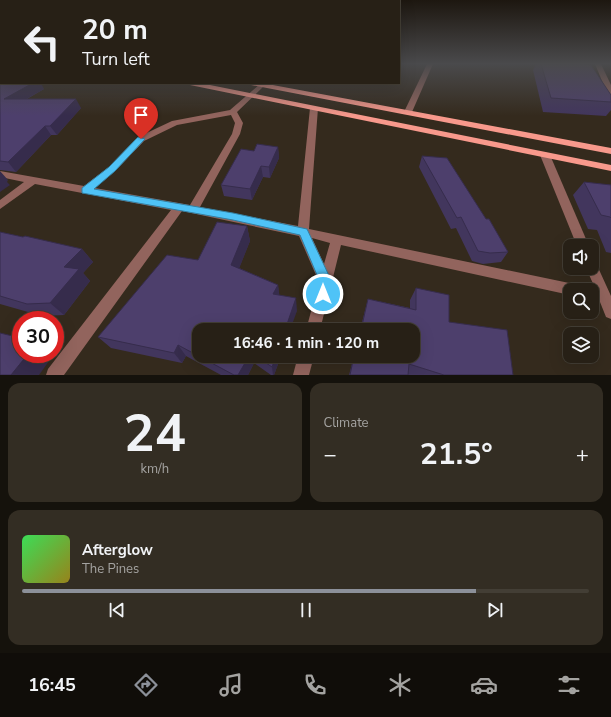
<!DOCTYPE html>
<meta charset="utf-8">
<style>
:root{--surface:#272016;--page:#332d23;--text:#f1f3f6;--muted:#a4a3a1;--line:#433e35;--accent:#8c9099}
body{margin:0;font-family:"Nunito Sans",sans-serif;background:var(--page);color:var(--text);height:100vh;display:flex;flex-direction:column;font-size:15px;white-space:nowrap}
*{box-sizing:border-box;margin:0}
p{font-size:13px;color:var(--muted)}
.icon{flex:none;width:22px;height:22px;fill:none;stroke:currentColor;stroke-width:2;stroke-linecap:round;stroke-linejoin:round}
.map{position:relative;height:375px;overflow:hidden}
.side{display:flex;flex-direction:column;gap:8px;padding:8px;background:#15120c;flex:1}
.side>*{flex:none}
.banner{position:absolute;left:0px;top:0px;width:400px;height:84px;box-shadow:0 4px 16px #0002,0 0 0 1px var(--line);background:#272016;color:var(--text);overflow:hidden}
.tools{position:absolute;left:563px;top:239px;display:grid;gap:8px}
.tools a{display:grid;place-items:center;width:36px;height:36px;border-radius:8px;background:var(--surface);box-shadow:0 4px 16px #0002,0 0 0 1px var(--line);font-size:20px}
.speed{position:absolute;left:12px;top:311px;display:flex;gap:8px;font-size:20px;font-weight:700;text-align:center}
.speed>*{display:grid;place-content:center;width:52px;height:52px;border-radius:50%;background:var(--surface);box-shadow:0 4px 16px #0002,0 0 0 1px var(--line);line-height:1}
.speed .limit{border:6px solid #d22;background:#fff;color:#111}
.pin{position:absolute;display:grid;place-items:center;width:34px;height:34px;color:#fff;margin:-41px -17px;border-radius:50% 50% 50% 0;rotate:-45deg;box-shadow:0 0 4px #0007}
.pin .icon{rotate:45deg}
.me{position:absolute;width:44px;margin:-22px;rotate:0deg;stroke-linejoin:round;filter:drop-shadow(0 0 3px #0008)}
.turn{display:flex;align-items:center;gap:14px;height:84px;padding:0 16px;font-size:18px}
.turn .icon{width:52px;height:52px;stroke-width:2.5}
.turn b{display:block;font-size:28px;line-height:34px}
.big{font-size:30px;font-weight:700;line-height:1.1}
.side .card{flex:1;display:flex;flex-direction:column;justify-content:center;gap:6px;min-width:0;padding:0 14px;border-radius:12px;background:var(--page)}
.side .dial{align-items:center;gap:0}
.dial b{font-size:52px;line-height:1}
.song{display:flex;align-items:center;gap:12px}
.cover{width:48px;height:48px;border-radius:6px;background:linear-gradient(135deg,hsl(130 70% 55%),hsl(50 70% 35%))}
.played{height:4px;border-radius:2px;background:linear-gradient(90deg,var(--accent) 80%,var(--line) 80%)}
.keys{display:flex;justify-content:space-around;direction:ltr}
.heat{display:flex;justify-content:space-between;align-items:center;font-size:22px;direction:ltr}
.side .tiles{flex:1;display:grid;gap:8px;grid-template-columns:1fr 1fr}
.card:last-child{grid-column:span 2}
.trip{position:absolute;left:192px;top:323px;width:228px;height:40px;border-radius:12px;background:var(--surface);box-shadow:0 4px 16px #0002,0 0 0 1px var(--line);font-weight:700;line-height:40px;text-align:center}
.tab-bar{display:flex;height:64px;justify-content:space-around;align-items:center;background:#100d09;color:var(--muted)}
.tab-bar .icon{width:28px;height:28px}
.tab-bar .on{color:var(--accent)}
.tab-bar b{font-size:18px;color:var(--text)}
.map>svg:first-child{display:block}
</style>
<div class="map">
<svg width="611" height="375" viewBox="0 0 611 375">
<rect width="100%" height="100%" fill="#342a1d"/>
<g fill="none" stroke-linecap="round" stroke-linejoin="round">
<g fill="#92645d" fill-rule="evenodd">
<polygon points="427,64 433,64 412,112 411,114 405,114 404,112"/>
<polygon points="595,64 601,64 611,85 611,95 607,93"/>
<rect x="0" y="75" width="1" height="4"/>
<path d="M262 83 265 85 264 86 237 112 243 123 240 134 200 207 298 226 310 108 314 106 318 108 309 229 574 284 579 286 581 290H570V295L341 245 320 330H306L319 282 299 236 182 211 64 375H46L48 369 171 210 35 184 0 209V200L24 182 0 177V171L84 186 109 167 138 137 172 121 230 110 260 84ZM231 115 235 123 232 134 190 205 95 188 115 171 144 141 177 125ZM312 238 330 243 324 264Z"/>
<polygon points="545,152 550,155 589,246 577,246 540,155"/>
<polygon points="592,262 596,263 611,296 611,319 606,317 600,302 592,300 592,290 587,290 595,288 586,268 592,268"/>
<polygon points="298,356 314,356 309,375 293,375"/>
</g>
<g fill="#f8998c" fill-rule="evenodd">
<polygon points="187,83 200,83 611,165 611,171 190,85"/>
<polygon points="248,83 262,83 611,148 611,154 251,85"/>
</g>
</g>
<g fill="#42365d">
<polygon points="536,64 583,64 611,95 611,110 606,116 543,112 533,70"/>
<polygon points="0,84 44,89 27,99 81,108 57,135 51,135 16,172 0,170"/>
<polygon points="278,147 279,158 270,178 263,177 252,200 224,196 221,185 254,151"/>
<polygon points="422,156 486,219 508,252 501,262 483,264 472,261 456,228 451,229 419,167"/>
<polygon points="584,182 611,185 611,253 606,252 597,230 588,229 573,195"/>
<polygon points="247,226 250,241 239,268 278,285 279,295 297,311 199,356 281,356 274,375 271,375 254,363 248,375 221,375 186,356 182,363 111,348 98,337 198,260"/>
<polygon points="0,232 23,237 82,249 93,262 83,273 90,281 64,315 42,316 0,304"/>
<polygon points="416,288 449,322 513,375 349,375 354,356 413,356 413,330 360,330 368,299 410,308 410,300"/>
</g>
<g fill="#362c4c">
<polygon points="33,83 41,83 44,89 10,108 4,99"/>
<polygon points="76,99 81,108 57,135 50,126"/>
<polygon points="45,126 51,135 16,172 8,162"/>
<polygon points="278,147 279,158 270,178 269,167"/>
<polygon points="261,166 263,177 252,200 250,189"/>
<polygon points="0,171 8,180 7,182 10,185 0,192"/>
<polygon points="247,226 250,241 235,279 231,265"/>
<polygon points="82,249 93,262 83,273 90,281 64,315 50,303 64,267"/>
<polygon points="278,285 280,299 273,294"/>
<polygon points="296,298 297,311 290,330 285,330"/>
<polygon points="178,345 186,356 182,363 174,353"/>
<polygon points="28,354 54,354 39,375 11,375"/>
<polygon points="249,356 252,356 254,363 248,375 238,375"/>
<polygon points="276,356 281,356 274,375 273,375 272,367"/>
</g>
<g fill="#4d3f6c" stroke="#362c4c">
<polygon points="541,64 583,64 591,65 611,95 611,102 551,98"/>
<polygon points="1,83 33,83 4,99 76,99 50,126 45,126 8,162 0,161 0,84"/>
<polygon points="257,144 278,147 269,167 261,166 250,189 221,185 241,149 254,151"/>
<polygon points="422,156 447,158 486,219 489,219 508,252 490,253 478,251 461,217 457,218"/>
<polygon points="584,182 611,185 611,218 610,217 601,215"/>
<polygon points="217,222 247,226 231,265 278,285 273,294 296,298 285,330 199,330 199,356 249,356 238,375 234,375 178,345 174,353 98,337 167,255 198,260"/>
<polygon points="0,232 23,237 25,236 82,249 64,267 79,269 50,303 27,304 0,296"/>
<polygon points="416,288 449,295 449,322 507,330 513,375 444,375 409,364 408,375 350,375 354,356 413,356 413,330 361,330 368,299 416,310"/>
<polygon points="0,333 21,338 21,354 28,354 11,375 0,375"/>
<polygon points="256,356 276,356 272,367"/>
</g>
<linearGradient id="sky" x2="0" y2="1"><stop stop-color="#1d1710"/><stop offset="0.55" stop-color="#4a4a4c"/><stop offset="1" stop-color="#4a4a4c" stop-opacity="0"/></linearGradient>
<rect width="611" height="116" fill="url(#sky)"/>
<polygon fill="#4fc3f7" stroke="#337fa1" points="138,137 145,139 115,171 94,189 233,213 307,229 332,282 327,298 323,300 319,298 317,294 320,282 300,235 233,220 82,193 82,188 109,167"/>
</svg>
<div class="tools">
<a><svg class="icon" aria-label="sound" viewBox="0 0 24 24"><path d="M4 9h4l5-4v14l-5-4H4zM17 9q2 3 0 6"/></svg></a>
<a><svg class="icon" aria-label="search" viewBox="0 0 24 24"><circle cx="10" cy="10" r="6"/><path d="M15 15l6 6"/></svg></a>
<a><svg class="icon" aria-label="layers" viewBox="0 0 24 24"><path d="M12 4l9 5-9 5-9-5zM3 14l9 5 9-5"/></svg></a>
</div>
<div class="speed"><div class="limit">30</div></div>
<div class="pin" style="left:141px;top:139px;background:#d93025"><svg class="icon" aria-label="arrive" viewBox="0 0 24 24"><path d="M6 21V4h12l-3 4 3 4H6"/></svg></div>
<svg class="me" style="left:323px;top:294px" viewBox="-20 -20 40 40"><circle r="17" fill="#4fc3f7" stroke="#fff" stroke-width="3"/><path d="M0-11L8 9 0 5-8 9z" fill="#fff"/></svg>
<div class="trip">16:46 · 1 min · 120 m</div>
<div class="banner">
<div class="turn"><svg class="icon" aria-label="left" viewBox="0 0 24 24"><path d="M17 20v-9H6M10 6l-5 5 5 5"/></svg><div><b>20 m</b>Turn left</div></div>
</div>
</div>
<section class="side">
<div class="tiles">
<div class="card dial"><b>24</b><p>km/h</p></div>
<div class="card"><p>Climate</p>
<div class="heat"><a>−</a><b class="big">21.5°</b><a>+</a></div>
</div>
<div class="card">
<div class="song"><i class="cover"></i><div><b>Afterglow</b><p>The Pines</p></div></div>
<div class="played"></div>
<div class="keys"><svg class="icon" aria-label="previous" viewBox="0 0 24 24"><path d="M18 5L8 12l10 7zM5 5v14"/></svg><svg class="icon" aria-label="pause" viewBox="0 0 24 24"><path d="M8 5v14M16 5v14"/></svg><svg class="icon" aria-label="next" viewBox="0 0 24 24"><path d="M6 5l10 7-10 7zM19 5v14"/></svg></div>
</div>
</div>
</section>
<nav class="tab-bar">
<b>16:45</b>
<svg class="icon on" aria-label="directions" viewBox="0 0 24 24"><path d="M12 3l9 9-9 9-9-9zM9 14v-3h6M13 9l2 2-2 2"/></svg>
<svg class="icon" aria-label="music" viewBox="0 0 24 24"><path d="M9 18V5l10-2v13"/><circle cx="6" cy="18" r="3"/><circle cx="16" cy="16" r="3"/></svg>
<svg class="icon" aria-label="phone" viewBox="0 0 24 24"><path d="M5 4h4l2 5-3 2q2 4 5 5l2-3 5 2v4C11 20 4 13 5 4z"/></svg>
<svg class="icon" aria-label="climate" viewBox="0 0 24 24"><path d="M12 3v18M4 7l16 10M4 17L20 7"/></svg>
<svg class="icon" aria-label="car" viewBox="0 0 24 24"><path d="M5 17H2v-5l4-1 3-4h7l3 4 3 1v5h-3M9 17h6M6 11h13"/><circle cx="7" cy="17" r="2"/><circle cx="17" cy="17" r="2"/></svg>
<svg class="icon" aria-label="filters" viewBox="0 0 24 24"><path d="M4 7h16M4 17h16"/><circle cx="9" cy="7" r="2"/><circle cx="15" cy="17" r="2"/></svg>
</nav>
